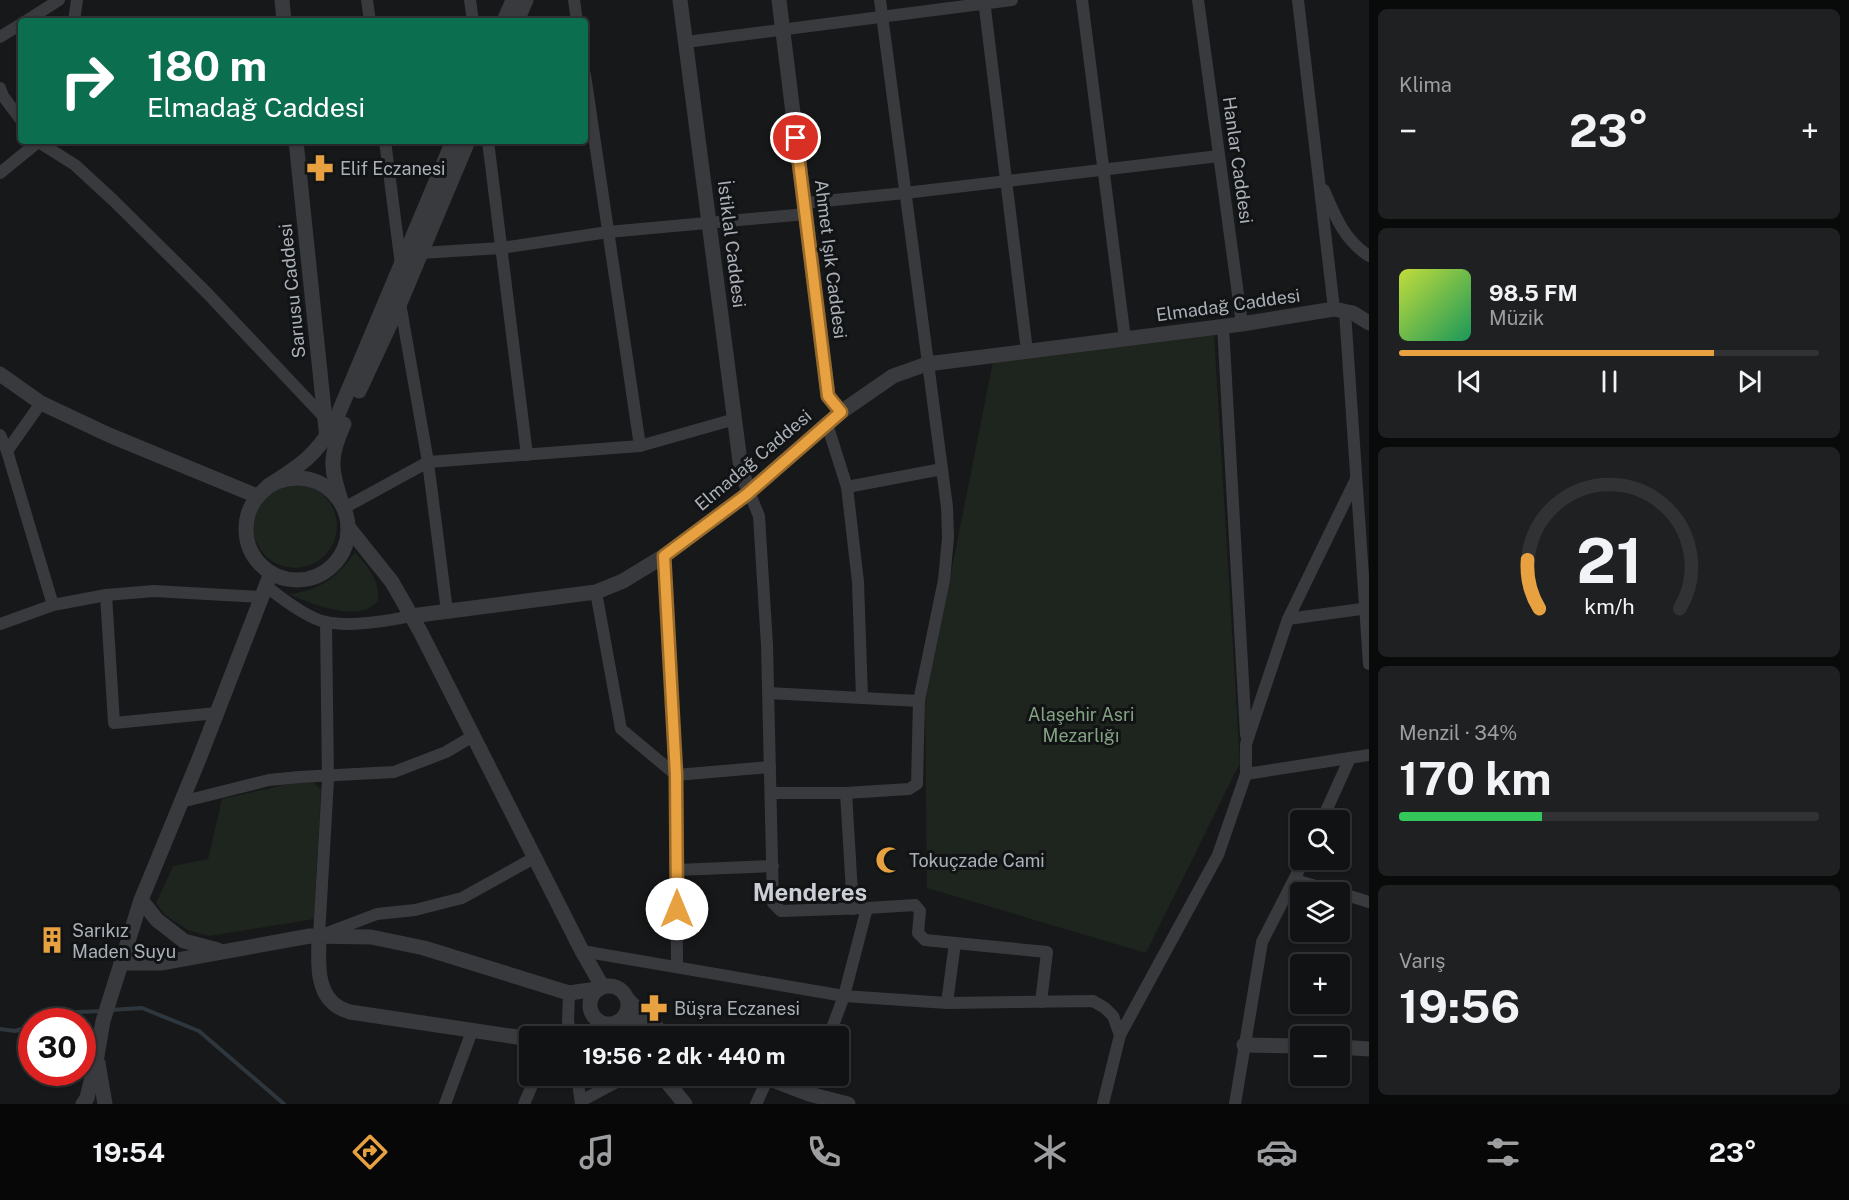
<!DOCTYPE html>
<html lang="tr">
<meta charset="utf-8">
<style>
:root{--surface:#111213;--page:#1e2021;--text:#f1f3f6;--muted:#9c9ea0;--line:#303233;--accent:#e8a141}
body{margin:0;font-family:"Public Sans",sans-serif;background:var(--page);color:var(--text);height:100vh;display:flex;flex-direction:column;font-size:22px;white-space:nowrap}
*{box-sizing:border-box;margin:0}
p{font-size:20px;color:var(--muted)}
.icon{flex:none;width:33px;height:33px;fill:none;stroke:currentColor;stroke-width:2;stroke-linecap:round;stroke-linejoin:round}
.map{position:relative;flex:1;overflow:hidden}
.sheet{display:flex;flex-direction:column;gap:9px;padding:9px;background:#090a0a;width:480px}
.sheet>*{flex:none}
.banner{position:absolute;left:18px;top:18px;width:570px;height:126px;border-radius:6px;box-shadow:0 2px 4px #0004,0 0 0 2px var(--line);background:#0b6e4f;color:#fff;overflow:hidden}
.controls{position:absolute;left:1290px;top:810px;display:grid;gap:12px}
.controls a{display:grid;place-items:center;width:60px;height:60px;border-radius:6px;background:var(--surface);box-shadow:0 2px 4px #0004,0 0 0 2px var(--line);font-size:30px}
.speed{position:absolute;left:18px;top:1008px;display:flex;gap:12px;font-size:30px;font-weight:700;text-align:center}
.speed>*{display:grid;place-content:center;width:78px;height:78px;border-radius:50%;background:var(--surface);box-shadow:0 2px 4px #0004,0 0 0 2px var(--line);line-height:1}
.speed .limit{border:9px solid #d22;background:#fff;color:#111}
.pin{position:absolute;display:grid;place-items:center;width:51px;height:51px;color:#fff;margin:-26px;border:3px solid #fff;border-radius:50%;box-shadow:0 2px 6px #0007}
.me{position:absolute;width:66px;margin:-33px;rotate:0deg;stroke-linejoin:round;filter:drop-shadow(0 0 4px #0008)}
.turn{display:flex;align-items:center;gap:21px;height:126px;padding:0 30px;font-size:27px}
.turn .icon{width:78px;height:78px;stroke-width:2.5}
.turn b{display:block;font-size:42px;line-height:51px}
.big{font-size:45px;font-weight:700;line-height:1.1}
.sheet .card{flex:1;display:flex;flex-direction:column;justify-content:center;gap:9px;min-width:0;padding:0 21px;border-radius:9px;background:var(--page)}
.sheet .dial{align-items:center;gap:0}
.dial svg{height:156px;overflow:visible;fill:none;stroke:var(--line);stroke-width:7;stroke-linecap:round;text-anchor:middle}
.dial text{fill:var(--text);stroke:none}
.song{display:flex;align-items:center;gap:18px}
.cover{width:72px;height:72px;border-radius:9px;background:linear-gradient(135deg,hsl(70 70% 55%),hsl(150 70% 35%))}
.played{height:6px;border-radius:3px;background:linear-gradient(90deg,var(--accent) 75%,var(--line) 75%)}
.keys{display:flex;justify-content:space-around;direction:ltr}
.heat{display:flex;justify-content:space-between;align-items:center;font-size:33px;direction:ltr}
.charge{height:9px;border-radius:4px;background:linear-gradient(90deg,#34c759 34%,var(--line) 0)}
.trip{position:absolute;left:519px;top:1026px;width:330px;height:60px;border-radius:6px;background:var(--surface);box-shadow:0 2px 4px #0004,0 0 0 2px var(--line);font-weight:700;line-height:60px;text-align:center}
.dock{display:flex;height:96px;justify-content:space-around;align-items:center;background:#070708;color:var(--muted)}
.dock .icon{width:42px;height:42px}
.dock .active{color:var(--accent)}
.dock b{font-size:27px;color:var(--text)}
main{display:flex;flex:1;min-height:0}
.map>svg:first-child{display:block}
</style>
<main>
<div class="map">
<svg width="1369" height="1104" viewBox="0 0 1369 1104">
<rect width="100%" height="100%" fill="#171819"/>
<g fill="#1e241e">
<polygon points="1214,333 1240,763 1146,953 927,888 925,704 993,361"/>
<circle cx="295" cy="526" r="42"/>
<path d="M355 552C368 567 380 580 378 601 359 624 312 604 289 594 319 591 339 576 355 552Z"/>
<polygon points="301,781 314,783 321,790 314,919 209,936 188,930 165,915 156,903 173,866 208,859 222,799"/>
</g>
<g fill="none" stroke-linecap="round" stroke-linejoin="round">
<g stroke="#2e373d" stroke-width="4">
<polyline points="110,1010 142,1008 199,1031 284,1104"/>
<polyline points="48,1022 77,1012 103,1011"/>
<polyline points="0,1029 15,1031 32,1026"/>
</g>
<g stroke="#393a3e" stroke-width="12">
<polyline points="367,0 370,21"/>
<polyline points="470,0 473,21"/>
<polyline points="574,0 577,21"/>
<polyline points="984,0 1027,351"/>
<polyline points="1082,0 1125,339"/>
<polyline points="1198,0 1242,324"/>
<polyline points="1298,0 1334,309"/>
<polyline points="26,21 59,0"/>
<polyline points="74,21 77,0"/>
<polyline points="0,37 21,24"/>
<polyline points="686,42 1012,0"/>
<polyline points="585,75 640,446"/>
<polyline points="0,88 3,96 21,120"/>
<polyline points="37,141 75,165 114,201 208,294 324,417"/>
<polyline points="385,141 401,265"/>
<polyline points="488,141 527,455"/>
<polyline points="0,173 38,142"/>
<path d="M1324 190C1335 216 1344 240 1369 256"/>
<polyline points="804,203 905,193 1219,156"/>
<polyline points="421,253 501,248 608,232 806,214"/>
<polyline points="400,303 428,462 447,611"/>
<polyline points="1345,312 1369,664"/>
<polyline points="1223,326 1246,735"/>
<polyline points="827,424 847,487 858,582 862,698"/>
<polyline points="0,435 7,451 53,605"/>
<polyline points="7,451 41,403"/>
<polyline points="847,487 942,469"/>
<polyline points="749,492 759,516 767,645 773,903 781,911 867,908 915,905 920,911 918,933 925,940 1047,952 1041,1002"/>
<polyline points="344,508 428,462 640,446 735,419"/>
<polyline points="664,556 676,775 677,967"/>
<path d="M266 586C281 598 308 619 326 622 350 627 387 621 411 616"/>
<polyline points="596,592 621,729 676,775 770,767"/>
<polyline points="106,595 114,723 217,713"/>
<polyline points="1288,619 1369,608"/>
<polyline points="326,622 328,780 319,936 377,914 415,910 462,898 534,858"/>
<polyline points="0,624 53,605 106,595 154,591 262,597"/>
<polyline points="768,693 919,701"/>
<polyline points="1246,774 1369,755"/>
<polyline points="771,793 846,793 909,789 917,784 919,701 944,580 948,538 947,507 880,0"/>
<polyline points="846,793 853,909"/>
<polyline points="181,802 269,780 299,777 394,772 446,752 473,736"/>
<polyline points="1322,820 1350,758"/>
<polyline points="677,870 773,866"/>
<polyline points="1295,880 1336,892"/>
<polyline points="1340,893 1369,902"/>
<polyline points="582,951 844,996 947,1003 1093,1001 1105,1008 1113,1016 1120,1035 1103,1104"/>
<polyline points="569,993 568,1021 571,1036"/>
<polyline points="947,1003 955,943"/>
<polyline points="1120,1035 1218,855 1246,774 1246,744 1288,619 1356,479"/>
<polyline points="829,1036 844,996 867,908"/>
<polyline points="577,1076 581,1104"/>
<polyline points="809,1094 816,1076"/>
<polyline points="581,1101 628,1076"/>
<polyline points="445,1104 472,1031"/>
<polyline points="524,1104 536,1076"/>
<polyline points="756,1104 768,1078"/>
<polyline points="1235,1104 1262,942 1304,860"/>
</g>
<g stroke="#393a3e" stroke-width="15">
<polyline points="282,0 284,21"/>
<polyline points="680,0 741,469 749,492"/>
<polyline points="779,0 828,396 841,412"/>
<polyline points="504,21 513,0"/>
<polyline points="517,21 526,0"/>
<polyline points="296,141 327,439"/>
<polyline points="0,374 41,403 109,435 257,496"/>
<polyline points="359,391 400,303 468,141"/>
<circle cx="297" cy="529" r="51"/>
<path d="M268 486C298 467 316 456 334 424L453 141"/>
<path d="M342 504C331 469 328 459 344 424"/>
<polyline points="348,527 392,582 421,633 582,951 602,986"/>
<polyline points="411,616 596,592 623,581 664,556 746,495 841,412 893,376 927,364 1242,324 1334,309 1353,313 1369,323"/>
<polyline points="141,900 157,920 184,941 218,950"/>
<path d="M319 936C319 957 315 987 333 1003 337 1007 344 1010 350 1012L530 1039"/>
<polyline points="121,963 161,963 310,936 371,937 424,948 569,993 597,989"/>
<circle cx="609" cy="1005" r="19"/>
<polyline points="628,1000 658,1029"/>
<polyline points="623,1018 668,1036"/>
<polyline points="617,1022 629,1036"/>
<polyline points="1244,1045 1300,1046"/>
<polyline points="1340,1047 1369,1049"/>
<polyline points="98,1063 105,1104"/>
<polyline points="662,1076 685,1104"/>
<polyline points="762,1076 809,1094 848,1104"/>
<polyline points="83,1104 87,1098 97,1056 103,1021 141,900 201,754 271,573"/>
</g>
</g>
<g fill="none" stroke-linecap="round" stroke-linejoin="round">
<defs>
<polyline id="route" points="677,909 676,775 664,556 746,495 841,412 828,396 796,138"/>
</defs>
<use href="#route" stroke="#97692a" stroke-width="15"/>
<use href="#route" stroke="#e8a141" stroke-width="10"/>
</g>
<defs>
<symbol id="pharmacy-bare" viewBox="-9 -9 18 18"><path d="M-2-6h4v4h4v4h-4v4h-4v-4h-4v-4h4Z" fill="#e8a141" stroke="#121314" stroke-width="2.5" paint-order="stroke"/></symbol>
<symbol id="mosque-bare" viewBox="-9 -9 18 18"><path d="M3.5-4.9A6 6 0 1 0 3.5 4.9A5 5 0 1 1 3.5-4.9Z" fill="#e8a141" stroke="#121314" stroke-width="2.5" paint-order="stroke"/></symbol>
<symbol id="building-bare" viewBox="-9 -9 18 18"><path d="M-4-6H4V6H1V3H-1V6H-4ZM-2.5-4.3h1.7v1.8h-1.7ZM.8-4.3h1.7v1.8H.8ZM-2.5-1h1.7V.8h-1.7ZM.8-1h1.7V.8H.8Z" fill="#e8a141" stroke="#121314" stroke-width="2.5" paint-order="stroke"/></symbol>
</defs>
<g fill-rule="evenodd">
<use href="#pharmacy-bare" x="301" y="149" width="38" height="38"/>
<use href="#mosque-bare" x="870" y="841" width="38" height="38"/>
<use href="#building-bare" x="33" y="921" width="38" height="38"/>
<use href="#pharmacy-bare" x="635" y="989" width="38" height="38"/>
</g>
<g text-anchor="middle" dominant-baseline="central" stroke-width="6" stroke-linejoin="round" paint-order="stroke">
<g font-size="18" fill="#aab0b8" stroke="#121314">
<text transform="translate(1238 160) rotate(82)">Hanlar Caddesi</text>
<text transform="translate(732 244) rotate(83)">İstiklal Caddesi</text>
<text transform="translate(831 259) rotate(83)">Ahmet Işık Caddesi</text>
<text transform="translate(292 291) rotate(-96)">Sarıusu Caddesi</text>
<text transform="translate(1228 305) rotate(-8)">Elmadağ Caddesi</text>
<text transform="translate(753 460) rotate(-40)">Elmadağ Caddesi</text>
</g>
<g font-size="18" fill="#aab0b8" stroke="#121314" text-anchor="start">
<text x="340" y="168">Elif Eczanesi</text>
<text x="909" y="860">Tokuçzade Cami</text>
<text x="72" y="930">Sarıkız<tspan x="72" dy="21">Maden Suyu</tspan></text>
<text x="674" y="1008">Büşra Eczanesi</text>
</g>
<g font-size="18" fill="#83a283" stroke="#121314">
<text x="1081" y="714">Alaşehir Asri<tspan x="1081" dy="21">Mezarlığı</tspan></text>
</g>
<g font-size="24" font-weight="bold" fill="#cbced5" stroke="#121314">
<text x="810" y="892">Menderes</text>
</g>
</g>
</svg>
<div class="controls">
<a><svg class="icon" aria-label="search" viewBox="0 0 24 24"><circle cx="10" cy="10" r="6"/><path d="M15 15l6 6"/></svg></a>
<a><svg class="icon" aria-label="layers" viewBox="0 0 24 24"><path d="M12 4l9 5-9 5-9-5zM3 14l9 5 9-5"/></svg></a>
<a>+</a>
<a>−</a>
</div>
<div class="speed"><div class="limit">30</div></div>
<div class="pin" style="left:796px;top:138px;background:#d93025"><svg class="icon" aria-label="arrive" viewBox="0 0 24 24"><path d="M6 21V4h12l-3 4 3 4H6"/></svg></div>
<svg class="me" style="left:677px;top:909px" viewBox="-20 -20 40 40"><circle r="19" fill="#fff"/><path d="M0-13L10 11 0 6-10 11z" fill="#e8a141"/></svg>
<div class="trip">19:56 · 2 dk · 440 m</div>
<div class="banner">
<div class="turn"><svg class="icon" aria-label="right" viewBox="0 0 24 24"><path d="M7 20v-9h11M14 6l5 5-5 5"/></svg><div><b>180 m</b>Elmadağ Caddesi</div></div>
</div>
</div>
<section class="sheet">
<div class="card"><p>Klima</p>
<div class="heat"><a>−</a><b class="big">23°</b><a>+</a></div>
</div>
<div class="card">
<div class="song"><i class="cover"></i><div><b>98.5 FM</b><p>Müzik</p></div></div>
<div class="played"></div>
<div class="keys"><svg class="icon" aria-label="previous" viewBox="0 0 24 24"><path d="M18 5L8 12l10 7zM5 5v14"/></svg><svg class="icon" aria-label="pause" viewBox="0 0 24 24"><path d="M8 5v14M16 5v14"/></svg><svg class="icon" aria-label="next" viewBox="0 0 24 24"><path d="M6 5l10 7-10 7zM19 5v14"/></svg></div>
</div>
<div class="card dial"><svg viewBox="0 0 100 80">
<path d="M14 69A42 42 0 1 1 86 69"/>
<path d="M14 69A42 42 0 0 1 8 44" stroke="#e8a141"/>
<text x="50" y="56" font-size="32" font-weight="700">21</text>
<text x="50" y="72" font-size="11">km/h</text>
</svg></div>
<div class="card"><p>Menzil · 34%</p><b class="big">170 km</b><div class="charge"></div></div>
<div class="card"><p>Varış</p><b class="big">19:56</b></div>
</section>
</main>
<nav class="dock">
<b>19:54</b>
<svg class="icon active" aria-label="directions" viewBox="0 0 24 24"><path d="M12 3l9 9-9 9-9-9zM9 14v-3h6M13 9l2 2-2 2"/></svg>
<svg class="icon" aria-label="music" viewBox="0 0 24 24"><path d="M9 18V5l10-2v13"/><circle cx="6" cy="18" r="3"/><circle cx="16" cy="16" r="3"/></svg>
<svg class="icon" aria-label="phone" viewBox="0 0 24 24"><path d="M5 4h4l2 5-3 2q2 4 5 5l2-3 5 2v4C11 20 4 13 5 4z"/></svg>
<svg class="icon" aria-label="climate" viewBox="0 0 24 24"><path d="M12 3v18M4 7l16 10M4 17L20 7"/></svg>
<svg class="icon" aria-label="car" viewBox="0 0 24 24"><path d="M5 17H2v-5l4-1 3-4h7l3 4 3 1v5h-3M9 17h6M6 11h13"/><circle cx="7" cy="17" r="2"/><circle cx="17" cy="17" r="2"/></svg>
<svg class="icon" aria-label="filters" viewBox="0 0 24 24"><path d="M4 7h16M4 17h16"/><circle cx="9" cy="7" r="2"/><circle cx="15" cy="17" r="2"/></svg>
<b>23°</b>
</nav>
